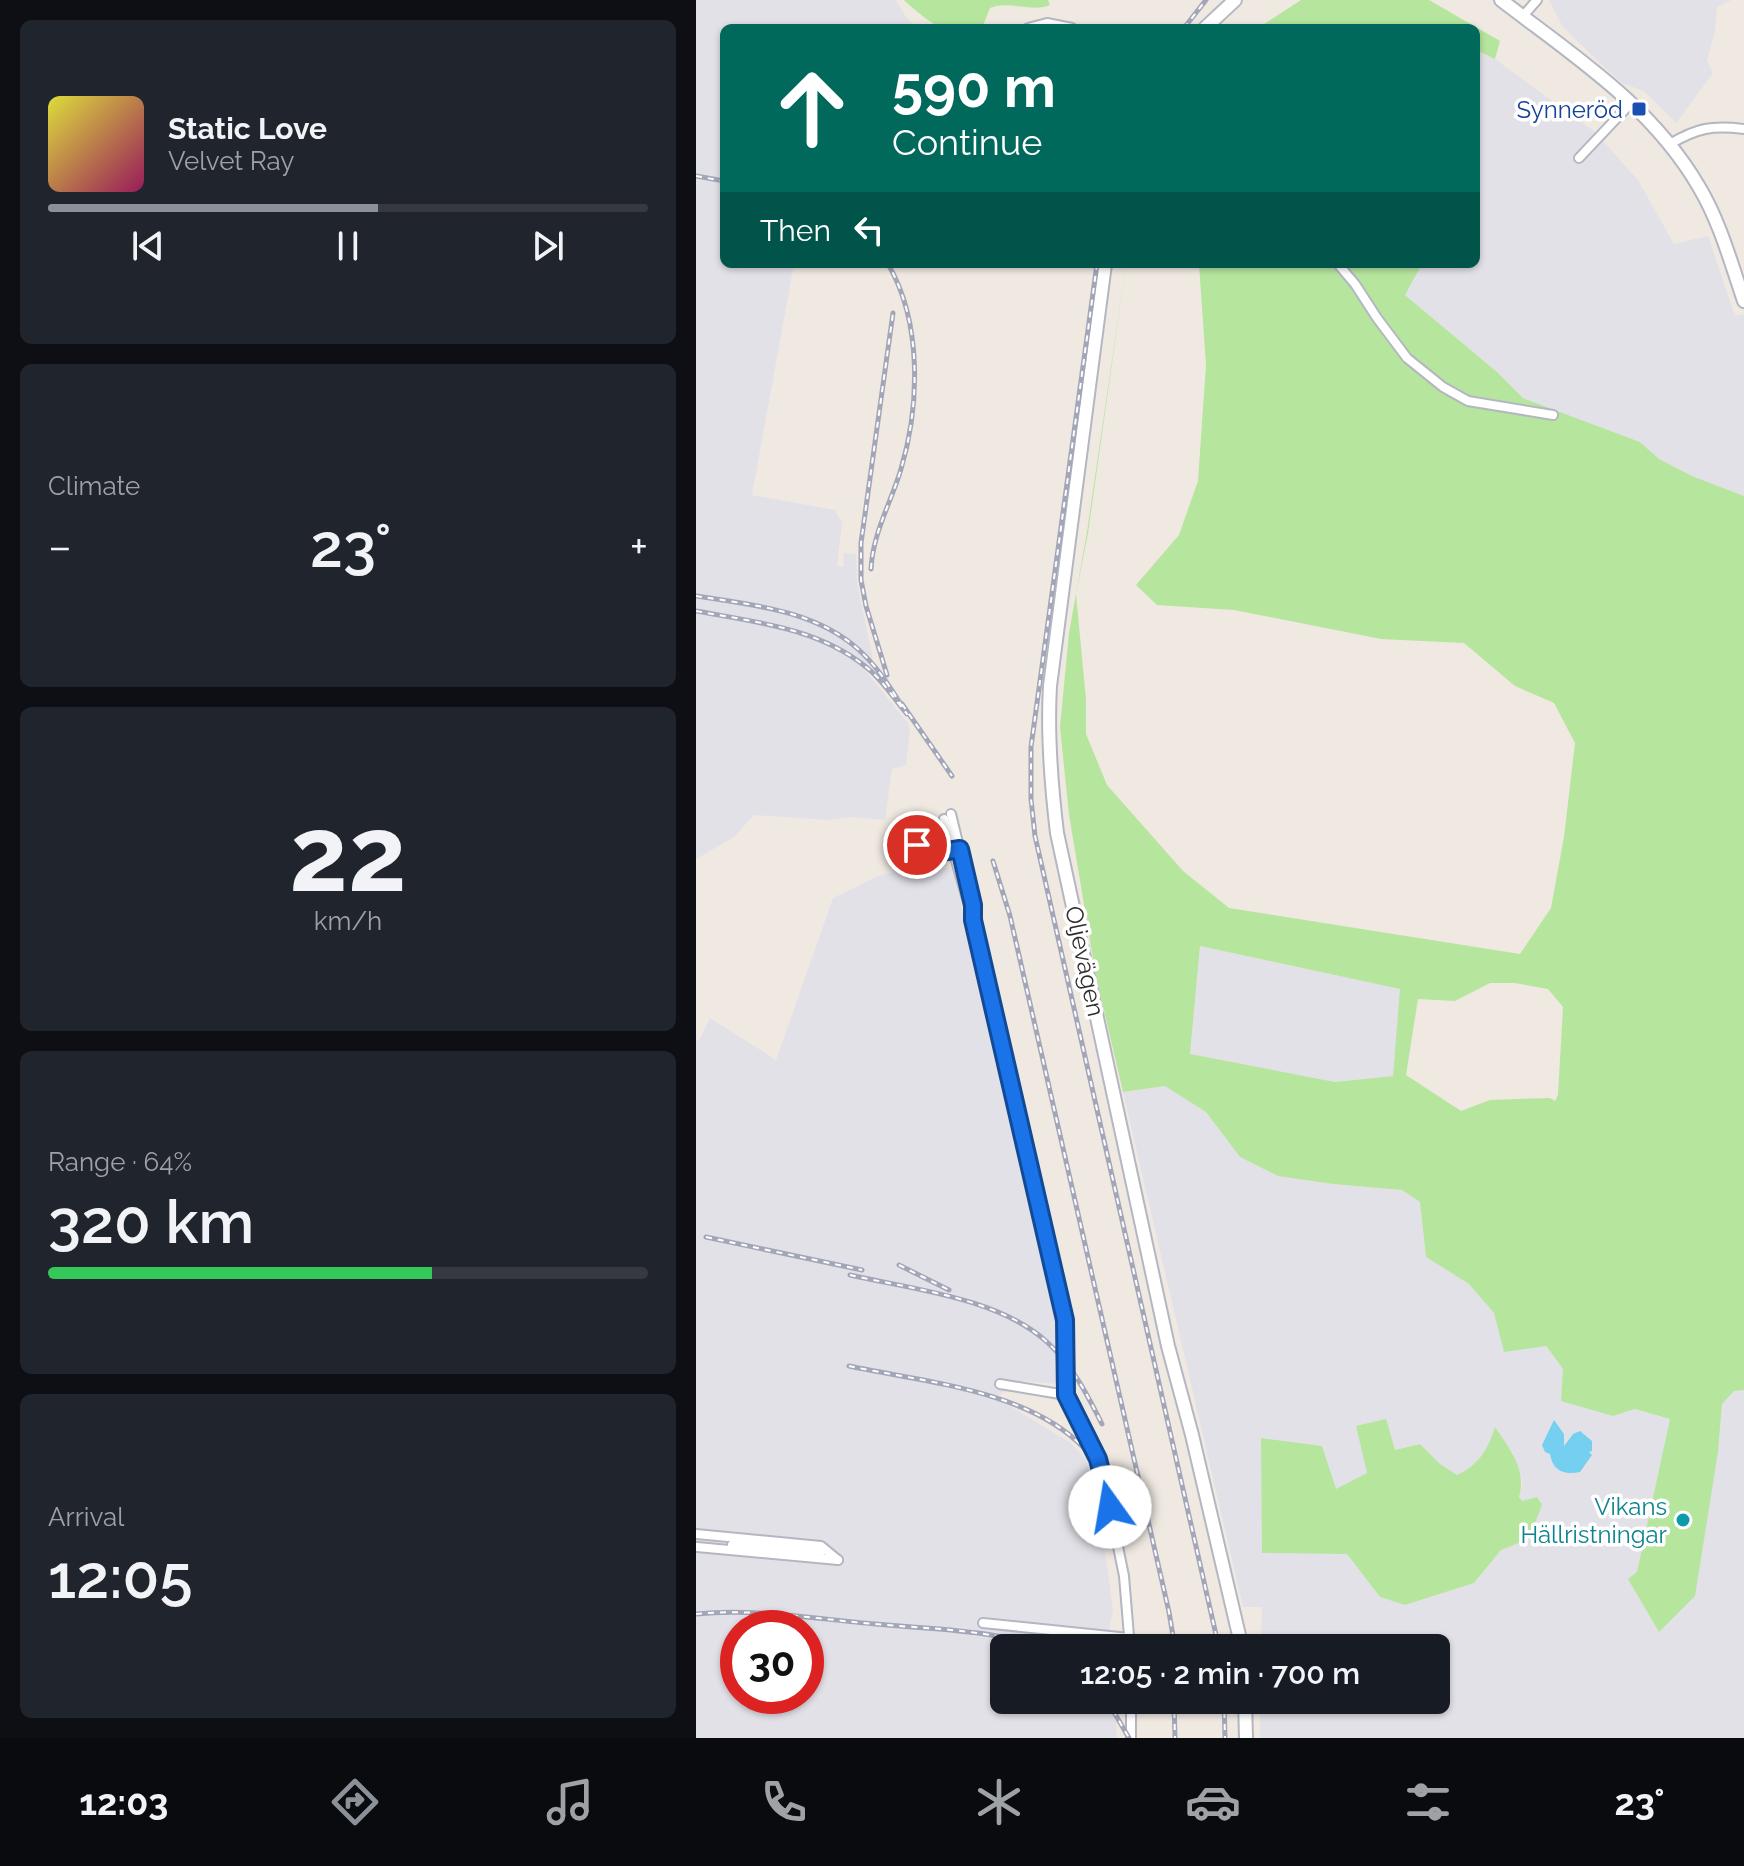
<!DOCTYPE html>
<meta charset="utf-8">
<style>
:root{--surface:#171b24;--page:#20242c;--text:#f1f3f6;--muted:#9ea1a6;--line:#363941;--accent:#8c9099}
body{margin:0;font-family:Raleway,sans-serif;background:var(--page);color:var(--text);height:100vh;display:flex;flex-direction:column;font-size:30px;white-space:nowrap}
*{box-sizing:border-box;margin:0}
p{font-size:26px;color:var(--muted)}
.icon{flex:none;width:44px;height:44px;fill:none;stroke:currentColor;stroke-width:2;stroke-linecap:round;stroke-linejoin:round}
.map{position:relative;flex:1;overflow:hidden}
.side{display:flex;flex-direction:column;gap:20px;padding:20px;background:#0d0f14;width:696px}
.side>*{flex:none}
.top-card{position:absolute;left:24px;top:24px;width:760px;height:244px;border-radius:12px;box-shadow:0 2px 6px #0004;background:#00695c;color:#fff;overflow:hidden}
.speed{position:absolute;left:24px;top:1610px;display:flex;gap:16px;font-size:40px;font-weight:700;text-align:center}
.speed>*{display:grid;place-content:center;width:104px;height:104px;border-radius:50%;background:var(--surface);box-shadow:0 2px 6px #0004;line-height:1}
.speed .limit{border:12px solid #d22;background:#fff;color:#111}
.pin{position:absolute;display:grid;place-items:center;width:68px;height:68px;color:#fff;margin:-34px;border:4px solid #fff;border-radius:50%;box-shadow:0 2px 8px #0007}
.me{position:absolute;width:88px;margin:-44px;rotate:347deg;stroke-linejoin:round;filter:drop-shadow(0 0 6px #0008)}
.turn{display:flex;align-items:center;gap:28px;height:168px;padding:0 40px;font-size:36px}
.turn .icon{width:104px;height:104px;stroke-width:2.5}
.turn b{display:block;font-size:56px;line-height:68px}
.then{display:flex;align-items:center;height:76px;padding:0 40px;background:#0003;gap:16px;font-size:30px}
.big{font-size:60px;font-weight:600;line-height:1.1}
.side .widget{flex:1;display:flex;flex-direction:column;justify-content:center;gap:12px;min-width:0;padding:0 28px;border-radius:12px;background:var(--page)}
.side .dial{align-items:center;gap:0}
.dial b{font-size:104px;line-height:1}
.song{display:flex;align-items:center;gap:24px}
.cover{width:96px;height:96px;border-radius:12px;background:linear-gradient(135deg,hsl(60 70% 55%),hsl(330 70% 35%))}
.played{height:8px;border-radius:4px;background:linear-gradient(90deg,var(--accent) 55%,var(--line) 55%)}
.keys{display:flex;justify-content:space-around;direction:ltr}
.heat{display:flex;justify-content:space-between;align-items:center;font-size:44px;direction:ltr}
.charge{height:12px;border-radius:6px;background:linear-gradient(90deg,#34c759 64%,var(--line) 0)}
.trip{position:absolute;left:294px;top:1634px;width:460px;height:80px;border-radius:12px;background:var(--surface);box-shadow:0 2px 6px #0004;font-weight:600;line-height:80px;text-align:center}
.tab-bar{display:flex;height:128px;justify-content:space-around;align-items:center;background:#090b0e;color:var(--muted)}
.tab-bar .icon{width:56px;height:56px}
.tab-bar .current{color:var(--accent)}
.tab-bar b{font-size:36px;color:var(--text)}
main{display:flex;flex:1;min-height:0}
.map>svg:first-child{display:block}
</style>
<main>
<section class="side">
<div class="widget">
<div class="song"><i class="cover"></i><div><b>Static Love</b><p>Velvet Ray</p></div></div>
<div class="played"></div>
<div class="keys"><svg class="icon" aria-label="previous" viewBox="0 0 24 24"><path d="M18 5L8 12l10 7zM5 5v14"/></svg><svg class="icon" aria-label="pause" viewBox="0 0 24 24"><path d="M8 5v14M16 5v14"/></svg><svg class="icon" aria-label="next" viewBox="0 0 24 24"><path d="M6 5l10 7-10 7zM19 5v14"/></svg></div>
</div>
<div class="widget"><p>Climate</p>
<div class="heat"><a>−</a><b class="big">23°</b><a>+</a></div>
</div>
<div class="widget dial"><b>22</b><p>km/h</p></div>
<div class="widget"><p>Range · 64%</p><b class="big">320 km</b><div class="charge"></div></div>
<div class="widget"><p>Arrival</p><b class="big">12:05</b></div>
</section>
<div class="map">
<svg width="1048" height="1738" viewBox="0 0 1048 1738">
<rect width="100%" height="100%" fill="#efe9e1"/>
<g fill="#e3e1e8" fill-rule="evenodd">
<polygon points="0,0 200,0 210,17 220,28 28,28 28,264 98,264 56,495 139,510 146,523 141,566 147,567 148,553 160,554 161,583 177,659 172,664 175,667 171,673 212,723 214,730 210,765 196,769 189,820 155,817 132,820 58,815 38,837 0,859"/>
<polygon points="853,0 1035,0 1021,7 1019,31 1011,61 1017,73 980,123 948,91 926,83 904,63 867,27"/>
<polygon points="780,50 799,59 899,132 942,180 978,244 1012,236 1039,316 1048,314 1048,496 996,476 963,459 944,442 827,398 801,372 709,295 726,264 780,264"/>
<path d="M232 865 257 869 363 1331 362 1384 328 1381 299 1397 375 1443 390 1459 404 1515 417 1610 410 1648H308V1700H419L421 1738H0V1041L4 1039 14 1018 80 1060 137 898 184 875ZM42 1628H110V1696H42Z"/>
<polygon points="504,946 705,989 697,1076 639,1082 494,1055"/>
<path d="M469 1086 510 1112 544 1157 637 1184 706 1190 724 1202 730 1257 773 1284 798 1313 808 1351 849 1346 867 1369 917 1416 939 1409 974 1419 941 1573 933 1579 963 1632 1022 1452 1026 1403 1038 1391 1048 1390V1738H564V1700H740V1648H565L566 1607H547L427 1092ZM661 1426 699 1450 724 1444 744 1464 761 1475 775 1469 793 1448 799 1427 818 1455 827 1483 823 1497 833 1539 805 1550 778 1583 709 1605 684 1597 651 1554 640 1490 671 1473Z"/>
</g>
<g fill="#b6e59e" fill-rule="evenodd">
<path d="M208 0H352L354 5C335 13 313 0 294 8L286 28C274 28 256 32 245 28 237 25 215 7 208 0Z"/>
<polygon points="605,0 733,0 804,41 799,59 780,50 780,28 562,28"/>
<path d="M430 264 392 533 380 594 390 700V734L411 785 487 871 533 908 824 954 855 908 868 837 879 743 858 703 819 686 768 643 685 639 538 610 461 605 440 585 483 535 502 481 510 365 503 264H726L709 295 801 372 827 398 944 442 963 459 996 476 1048 496V1390L1038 1391 1026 1404 1022 1452 999 1596 963 1632 932 1579 941 1572 974 1419 939 1409 917 1416 865 1401 867 1369 850 1346 808 1352 798 1313 773 1284 730 1257 724 1202 706 1190 637 1184 582 1176 544 1157 510 1112 469 1086 427 1092 400 976 373 815 364 727 373 633 391 532ZM504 946 704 989 697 1076 639 1082 494 1054ZM794 983H819L852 989 867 1007 862 1095 859 1101 854 1098 794 1100 765 1111 710 1075 722 999 759 1001Z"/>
<path d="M690 1419 699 1450 724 1444 744 1464 761 1475C783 1465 792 1449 799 1427 814 1449 831 1470 823 1497L826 1501 841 1497 846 1505 833 1539 805 1550 778 1583 709 1605 684 1597 651 1554 566 1553 565 1438 626 1446 640 1489 671 1473 660 1426Z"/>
</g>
<path fill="#75cff0" d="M858 1420 868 1434V1446L877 1434 884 1431 896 1441V1451L893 1452 896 1455 884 1472C869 1475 857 1472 854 1454L849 1452 846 1445Z"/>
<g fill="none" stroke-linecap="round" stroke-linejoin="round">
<defs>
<g id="street">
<polyline points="826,17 841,0"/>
<polyline points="332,28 351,23 376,28"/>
<path d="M974 144C1001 128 1016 125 1048 129"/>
<polyline points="883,158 936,102"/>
<polyline points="642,264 659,284 681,318 711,358 747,387 772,401 857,415"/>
<polyline points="255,814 271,880"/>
<polyline points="248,819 277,920 369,1320 370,1395 399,1451 409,1483 428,1576 434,1648"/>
<polyline points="221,845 240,850"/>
<polyline points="222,852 236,853 261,850"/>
<polyline points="304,1384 370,1395"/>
<polyline points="0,1534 125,1546 142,1560"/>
<polyline points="36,1545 126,1551"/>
<polyline points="1,1547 142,1560"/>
<polyline points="287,1623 433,1638"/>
<polyline points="435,1738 435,1700"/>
</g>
<g id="secondary">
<path d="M805 0C878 56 956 106 1003 187 1024 222 1035 263 1048 301"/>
<polyline points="509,28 539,0"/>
<path d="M409 264 354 686C351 736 355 783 361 833L472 1346 496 1435 546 1648"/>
<polyline points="549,1700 550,1738"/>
</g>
</defs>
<use href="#street" stroke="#b4b7c1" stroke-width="12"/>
<use href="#secondary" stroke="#b4b7c1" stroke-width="16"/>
<use href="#street" stroke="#fff" stroke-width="8"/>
<use href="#secondary" stroke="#fff" stroke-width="12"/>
<defs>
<g id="rail">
<polyline points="488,28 510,0"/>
<polyline points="0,176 28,181"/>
<polyline points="401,264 335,747 335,799 339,836 523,1648"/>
<path d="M175 569C177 532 195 503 205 469 224 405 226 322 192 264"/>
<path d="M0 596C56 605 119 610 163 650 183 668 197 692 211 714 198 699 186 679 170 667 122 628 59 622 0 611"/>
<polyline points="191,675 170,606 165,580 165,543 197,313"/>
<polyline points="206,704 256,776"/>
<polyline points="297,861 314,916 473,1612 479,1648"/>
<polyline points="10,1237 166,1270"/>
<polyline points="203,1265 253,1290"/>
<path d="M154 1275C215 1289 303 1298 351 1342 376 1365 391 1394 406 1424"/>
<path d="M153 1366C228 1382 331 1390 387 1447 409 1470 420 1499 430 1528"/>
<path d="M0 1614C59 1608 120 1619 179 1624 231 1629 296 1629 344 1648"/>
<polyline points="411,1700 433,1738"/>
<polyline points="478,1700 479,1738"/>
<polyline points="528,1700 529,1738"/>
</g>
</defs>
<use href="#rail" stroke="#a3a6b8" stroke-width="5"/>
<use href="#rail" stroke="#fff" stroke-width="2" stroke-dasharray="6" stroke-linecap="butt"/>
</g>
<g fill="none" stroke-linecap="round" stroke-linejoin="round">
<defs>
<polyline id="route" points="221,845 245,852 264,849 277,905 277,920 369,1320 370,1395 402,1459 414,1507"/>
</defs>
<use href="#route" stroke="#114b97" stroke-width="20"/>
<use href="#route" stroke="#1a73e8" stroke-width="14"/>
</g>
<rect fill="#1a4fb4" stroke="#fff" stroke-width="3" x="935" y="101" width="16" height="16" rx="4"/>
<circle fill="#0f9aa8" stroke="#fff" stroke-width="3" cx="987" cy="1520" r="8"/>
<g text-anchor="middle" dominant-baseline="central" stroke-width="7" stroke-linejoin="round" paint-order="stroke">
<g font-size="24" fill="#164399" stroke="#fff" text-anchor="end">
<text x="927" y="109">Synneröd</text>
</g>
<g font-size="24" fill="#2e2e2e" stroke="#fff">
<text transform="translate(389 961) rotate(78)">Oljevägen</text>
</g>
<g font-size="24" fill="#0d838f" stroke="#fff" text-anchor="end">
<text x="971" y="1506">Vikans<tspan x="971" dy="28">Hällristningar</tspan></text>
</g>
</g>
</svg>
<div class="speed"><div class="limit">30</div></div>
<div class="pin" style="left:221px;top:845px;background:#d93025"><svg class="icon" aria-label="arrive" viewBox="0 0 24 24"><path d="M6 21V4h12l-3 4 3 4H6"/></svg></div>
<svg class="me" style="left:414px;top:1507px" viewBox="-20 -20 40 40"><circle r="19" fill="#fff"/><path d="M0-13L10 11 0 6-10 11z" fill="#1a73e8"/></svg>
<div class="trip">12:05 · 2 min · 700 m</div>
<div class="top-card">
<div class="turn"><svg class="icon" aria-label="ahead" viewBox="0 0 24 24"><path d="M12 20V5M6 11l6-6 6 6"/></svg><div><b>590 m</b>Continue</div></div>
<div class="then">Then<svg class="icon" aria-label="left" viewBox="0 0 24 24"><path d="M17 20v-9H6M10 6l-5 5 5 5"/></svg></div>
</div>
</div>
</main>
<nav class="tab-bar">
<b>12:03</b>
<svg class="icon current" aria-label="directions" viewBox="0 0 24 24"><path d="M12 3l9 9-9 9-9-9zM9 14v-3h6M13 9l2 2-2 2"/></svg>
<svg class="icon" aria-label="music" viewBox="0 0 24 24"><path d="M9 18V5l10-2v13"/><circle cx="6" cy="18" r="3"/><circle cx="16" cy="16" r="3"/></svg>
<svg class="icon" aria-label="phone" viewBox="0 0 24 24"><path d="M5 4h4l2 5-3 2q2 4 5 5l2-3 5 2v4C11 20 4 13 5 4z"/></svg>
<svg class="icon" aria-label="climate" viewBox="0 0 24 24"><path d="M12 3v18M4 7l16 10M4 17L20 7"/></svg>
<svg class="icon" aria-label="car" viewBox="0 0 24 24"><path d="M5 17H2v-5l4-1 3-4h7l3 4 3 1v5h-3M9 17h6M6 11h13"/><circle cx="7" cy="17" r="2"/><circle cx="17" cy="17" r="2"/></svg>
<svg class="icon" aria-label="filters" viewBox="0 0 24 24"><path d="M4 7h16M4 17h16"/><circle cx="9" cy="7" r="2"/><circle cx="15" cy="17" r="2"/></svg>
<b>23°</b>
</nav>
